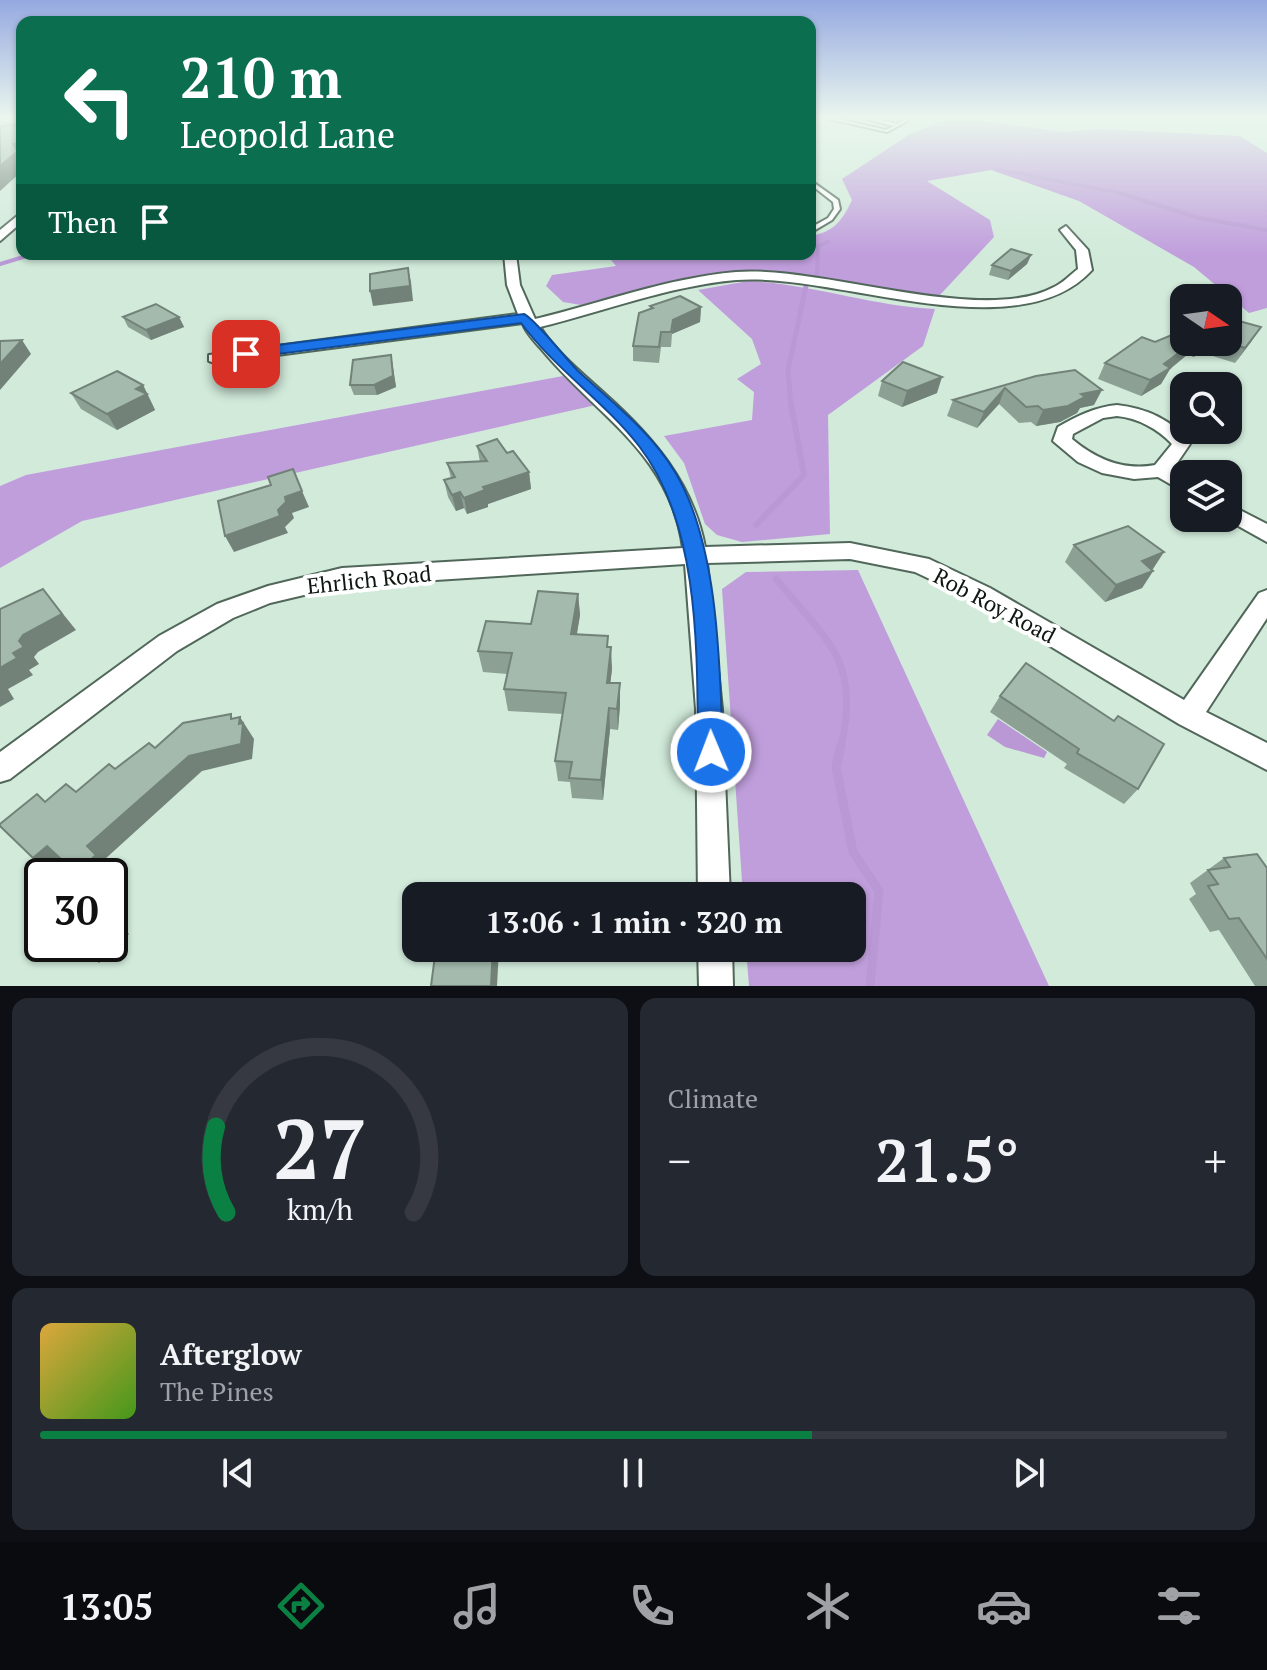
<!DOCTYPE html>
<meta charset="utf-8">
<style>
:root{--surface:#171b24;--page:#242831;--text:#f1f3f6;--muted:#9ea1a6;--line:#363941;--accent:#0b8043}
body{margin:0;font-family:"PT Serif",serif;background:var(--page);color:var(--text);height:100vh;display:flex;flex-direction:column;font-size:30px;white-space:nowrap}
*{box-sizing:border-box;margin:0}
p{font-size:26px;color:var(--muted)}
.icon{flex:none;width:44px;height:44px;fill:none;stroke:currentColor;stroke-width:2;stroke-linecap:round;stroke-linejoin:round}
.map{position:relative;height:986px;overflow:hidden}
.side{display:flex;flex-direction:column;gap:12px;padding:12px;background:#0d0f14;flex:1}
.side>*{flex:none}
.top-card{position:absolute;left:16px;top:16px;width:800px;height:244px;border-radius:16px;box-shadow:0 2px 6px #0004;background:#0b6e4f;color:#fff;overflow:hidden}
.needle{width:52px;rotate:103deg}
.controls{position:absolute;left:1170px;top:284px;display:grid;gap:16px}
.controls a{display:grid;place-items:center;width:72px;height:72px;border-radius:16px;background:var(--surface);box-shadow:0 2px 6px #0004;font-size:40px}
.speed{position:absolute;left:24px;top:858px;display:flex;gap:16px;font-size:40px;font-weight:700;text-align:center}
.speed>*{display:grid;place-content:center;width:104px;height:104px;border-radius:50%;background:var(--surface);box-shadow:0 2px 6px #0004;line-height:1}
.speed .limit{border:4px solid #111;border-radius:12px;background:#fff;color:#111}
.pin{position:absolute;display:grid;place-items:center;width:68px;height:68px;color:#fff;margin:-34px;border-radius:16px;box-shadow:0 4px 12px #0006}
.me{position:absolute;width:88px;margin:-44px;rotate:359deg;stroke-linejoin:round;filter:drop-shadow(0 0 6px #0008)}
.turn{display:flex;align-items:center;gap:28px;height:168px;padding:0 32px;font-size:36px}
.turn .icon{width:104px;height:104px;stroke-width:2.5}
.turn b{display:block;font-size:56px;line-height:68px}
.then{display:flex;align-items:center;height:76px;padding:0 32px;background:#0003;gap:16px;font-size:30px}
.big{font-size:60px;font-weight:700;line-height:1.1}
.side .widget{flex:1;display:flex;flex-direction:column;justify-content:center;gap:12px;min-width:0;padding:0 28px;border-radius:16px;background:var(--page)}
.side .dial{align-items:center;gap:0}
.dial svg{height:208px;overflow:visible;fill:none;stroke:var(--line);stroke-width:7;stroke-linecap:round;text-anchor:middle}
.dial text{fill:var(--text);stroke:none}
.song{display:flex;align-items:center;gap:24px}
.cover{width:96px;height:96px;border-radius:12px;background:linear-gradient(135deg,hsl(40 70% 55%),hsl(100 70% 35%))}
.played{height:8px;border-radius:4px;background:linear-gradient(90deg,var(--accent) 65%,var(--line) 65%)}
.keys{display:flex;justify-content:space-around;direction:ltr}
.heat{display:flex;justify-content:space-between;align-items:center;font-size:44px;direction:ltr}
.side .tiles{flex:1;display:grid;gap:12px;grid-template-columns:1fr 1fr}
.widget:last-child{grid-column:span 2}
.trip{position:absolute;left:402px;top:882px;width:464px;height:80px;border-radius:16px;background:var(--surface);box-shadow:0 2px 6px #0004;font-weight:700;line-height:80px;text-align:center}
.menu{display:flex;height:128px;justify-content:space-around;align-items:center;background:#090b0e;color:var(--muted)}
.menu .icon{width:56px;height:56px}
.menu .selected{color:var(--accent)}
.menu b{font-size:36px;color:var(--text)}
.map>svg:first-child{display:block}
</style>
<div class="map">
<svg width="1267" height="986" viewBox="0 0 1267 986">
<rect width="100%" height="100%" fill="#d1eada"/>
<g fill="#c09edc">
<path d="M953 117 1064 132 1097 129 1240 136 1267 153V308L1249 313 1194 267 1079 201 991 170 927 181 990 220 994 237 939 296C874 291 810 270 744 271 690 272 633 292 581 305L563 302 546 286 552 275 616 266 606 254H810V236C834 232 842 221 852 200L842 179 910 134Z"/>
<path d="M748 281C812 284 872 306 935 309L923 346 828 415 830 534 742 542 717 535 705 524 684 463 664 436 752 420 754 392 737 379 761 364 752 339 698 290Z"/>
<polygon points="563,376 596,405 82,521 0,568 0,486 26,475"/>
<polygon points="858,570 1049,986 749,986 746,948 852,948 852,896 743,896 722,589 746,572"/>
</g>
<polygon fill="#b998d5" points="998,719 1047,752 1044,758 1005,747 987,735"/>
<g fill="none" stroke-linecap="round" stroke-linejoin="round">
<polyline stroke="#b998d5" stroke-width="3" points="996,169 1120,193"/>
<g stroke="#b998d5" stroke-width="4">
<polyline points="1113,191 1199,218 1267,230"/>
<polyline points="0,264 33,254"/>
<polyline points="817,277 818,246 828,242"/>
</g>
<polyline stroke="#b998d5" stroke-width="5" points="791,406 788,370 806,286"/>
<polyline stroke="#b998d5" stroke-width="6" points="756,525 804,475 791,404"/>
<path stroke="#b998d5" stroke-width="7" d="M776 579C827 641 861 660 841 747"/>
<polyline stroke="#b998d5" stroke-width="9" points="841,745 836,767 853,852 879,891 870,986"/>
<defs>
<g id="lane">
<polygon points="821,117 830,117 886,130 894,126 859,117 868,117 897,124 905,119 909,120 887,132"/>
<polygon points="810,180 838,200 840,209 832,220 810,233 810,228 828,218 834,209 833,202 810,184"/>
</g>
<g id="street">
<polygon points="22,212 22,222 0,241 0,230"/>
<path d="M1066 226 1088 250 1092 270C1017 352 835 272 736 280 669 286 605 311 540 327 557 353 582 373 605 394 652 436 693 483 705 547L850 543 929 559 990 588 1184 700 1259 593 1267 590V618L1206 712 1267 743V770L1179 724 974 600 915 572 850 559 707 563 722 709 730 896H698L696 709 685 564 342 586 270 603 233 618 177 651 10 779 0 782V752L159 636 217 604 268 586 342 568 683 548C670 453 598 417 543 351 536 343 524 331 523 323L215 363 209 361V355L518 314 507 285 504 254H516L520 285 535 319C602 303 667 278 736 272 822 265 982 326 1054 287 1063 283 1070 275 1078 269L1076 250 1060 230Z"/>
<path d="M1117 405C1145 408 1174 420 1190 444L1173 469 1184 476V492L1158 477 1134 479 1102 473 1078 462 1053 441 1058 427C1077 416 1095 407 1117 405ZM1117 416C1138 418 1158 429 1172 444L1155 465C1123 471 1096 459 1072 439L1073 434 1103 418Z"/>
<polygon points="1228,504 1267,524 1267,542 1224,518 1228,518"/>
<polygon points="698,948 732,948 733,986 699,986"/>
</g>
<polygon id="primary" points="22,120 22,128 0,130 0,122"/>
</defs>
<use href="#lane" stroke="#51675a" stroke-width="4"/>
<use href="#street" stroke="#51675a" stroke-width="4"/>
<use href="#primary" stroke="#fff" stroke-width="4"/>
<use href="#lane" fill="#fff" fill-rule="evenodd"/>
<use href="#street" fill="#fff" fill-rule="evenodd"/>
<use href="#primary" fill="#9ecfb4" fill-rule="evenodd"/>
</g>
<g fill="#8ca094">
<polygon points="1031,255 1027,264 1008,280 989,275 992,265"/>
<polygon points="650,306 701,307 700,322 672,334 671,347 661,347 659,363 633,361 633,346 650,309"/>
<polygon points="123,317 179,317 184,327 151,340 128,327"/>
<polygon points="1261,327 1235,363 1203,353 1193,357 1188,354 1170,369 1161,384 1141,396 1098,379 1105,363 1155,342 1228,342"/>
<polygon points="391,355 396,387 377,395 354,395 350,385"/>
<polygon points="1036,376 1094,405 1080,408 1077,413 1060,422 1036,426 1031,422 1019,423 999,404 977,428 947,416 953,400"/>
<polygon points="882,381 937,393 902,407 878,396"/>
<polygon points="143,385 155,410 117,430 81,409 71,393"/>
<polygon points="477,446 507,453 529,472 531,489 488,504 488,507 467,514 464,508 456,511 448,497 444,480 451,478 447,463 480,462"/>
<polygon points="1074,545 1153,569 1151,569 1153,571 1142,588 1105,602 1065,562"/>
<polygon points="578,594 580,615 577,634 608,647 612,669 610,683 620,683 620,705 618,730 610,729 603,800 572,798 570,782 558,781 555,761 563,714 508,711 504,689 507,674 483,672 478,651 531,624"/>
<polygon points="1000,696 1114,721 1118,716 1138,789 1124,804 1064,768 1067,764 990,712"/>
<polygon points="1224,858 1267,868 1267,986 1255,986 1219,930 1210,932 1189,899 1196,894 1190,883"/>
</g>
<g fill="#728278">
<polygon points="22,143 22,171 0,191 0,166 13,144"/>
<polygon points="1031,255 1027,264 1008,280 1011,271"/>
<polygon points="408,268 411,282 413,301 373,306 370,291"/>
<polygon points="701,307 700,322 672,334 671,347 673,320"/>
<polygon points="179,317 184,327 151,340 146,330"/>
<polygon points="1261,327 1251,342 1235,363 1245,348"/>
<polygon points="22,340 31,354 0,390 0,364"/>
<polygon points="1193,342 1195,342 1188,354 1170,369 1161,384 1141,396 1150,380 1164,364"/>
<polygon points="1202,342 1210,342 1203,353 1193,357"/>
<polygon points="391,355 396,387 377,395 374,385"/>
<polygon points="942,377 937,393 902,407 907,391"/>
<polygon points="143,385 155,410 117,430 107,414 136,389"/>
<polygon points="1005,388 999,404 977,428 984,412"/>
<polygon points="1102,390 1094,405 1080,408 1077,413 1060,422 1036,426 1043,410 1081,394"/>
<polygon points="529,472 531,489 488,504 488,507 467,514 464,498 483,487"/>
<polygon points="302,491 309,507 292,513 294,518 285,527 288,533 234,552 225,536 278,510 285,497"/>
<polygon points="460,492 464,508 456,511 452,495"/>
<polygon points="1164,552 1153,569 1130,577 1142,561"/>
<polygon points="1153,571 1142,588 1105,602 1116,585"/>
<polygon points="43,589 76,630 38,652 34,657 39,664 29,670 33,675 8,689 14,699 0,707 0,668 13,653"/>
<polygon points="578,594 580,615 573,655 571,634"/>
<polygon points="611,647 612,669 608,704 607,683"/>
<polygon points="620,683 620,705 618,730 617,709"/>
<polygon points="609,708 610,729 603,800 601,780"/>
<polygon points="240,717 254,739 252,759 202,771 104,860 113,869 105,876 79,876 76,873 87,846 189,756 239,724"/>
<polygon points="47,846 65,860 52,872 33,858"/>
<polygon points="110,913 129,934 99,963 87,955 98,944 110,944"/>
<polygon points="493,948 499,948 497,986 491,986"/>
</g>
<g fill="#a3baac" stroke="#728278" stroke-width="2">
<polygon points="17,124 22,143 13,144 18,151 0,166 0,127"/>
<polygon points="1011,249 1031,255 1011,271 992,265"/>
<polygon points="408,268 410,286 370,291 370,274"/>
<polygon points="680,296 701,307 673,320 671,332 661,332 659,347 633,346 639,313 653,308 650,306"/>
<polygon points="156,304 179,317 146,330 123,317"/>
<polygon points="1228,318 1261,327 1245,348 1227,342 1228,342"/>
<polygon points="1184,330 1184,342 1193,342 1164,364 1170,368 1150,380 1105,363 1142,337 1155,342"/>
<polygon points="22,340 0,364 0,341"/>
<polygon points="391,355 393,376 374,385 350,385 353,360"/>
<polygon points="903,362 942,377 907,391 882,381"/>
<polygon points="1075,370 1102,390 1081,394 1085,397 1068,406 1043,410 1038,406 1026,407 1005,388 984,412 953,400 1036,376"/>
<polygon points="117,371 143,385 136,389 147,394 107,414 71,393"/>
<polygon points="497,439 507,453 513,451 529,472 483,487 485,490 464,498 460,492 452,495 444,480 455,477 447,463 487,461 477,446"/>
<polygon points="293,469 302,491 285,497 286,502 278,510 280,516 225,536 218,501 271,485 268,477"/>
<polygon points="1128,526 1164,552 1142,561 1153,571 1116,585 1074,545"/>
<polygon points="43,589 62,614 23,635 19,641 24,647 13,653 17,658 0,668 0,609"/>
<polygon points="538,591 578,594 571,634 608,636 607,647 611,647 607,683 620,683 617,709 609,708 601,780 569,778 572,762 555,761 566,693 504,689 512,653 478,651 486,621 531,624"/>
<polygon points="1026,663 1114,721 1118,716 1164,744 1138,789 1077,753 1079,749 1000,696"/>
<polygon points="231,714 231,719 240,717 239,724 243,723 241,744 189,756 87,846 96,855 76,873 47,846 33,858 0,826 0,824 37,794 45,802 66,784 76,792 109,764 115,769 149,743 155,748 183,723"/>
<polygon points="1257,854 1267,868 1267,959 1239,918 1229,919 1208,886 1218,884 1208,870 1230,867 1224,858"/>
<polygon points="110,917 117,925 110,932"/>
<polygon points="77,944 98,944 87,955"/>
<polygon points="436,948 493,948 491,986 431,986"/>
</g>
<linearGradient id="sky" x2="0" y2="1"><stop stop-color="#95a9e0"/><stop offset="0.46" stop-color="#eaf6ee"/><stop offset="1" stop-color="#eaf6ee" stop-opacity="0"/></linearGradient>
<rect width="1267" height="255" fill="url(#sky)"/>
<path fill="#1a73e8" stroke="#114b97" stroke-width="2" d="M524 314C534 318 567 360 578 371 612 402 651 432 675 472 719 545 720 668 723 752L720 760 711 764 702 760 698 752C697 655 701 526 639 446 604 401 555 369 521 323L246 358 239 354 246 349Z"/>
<g text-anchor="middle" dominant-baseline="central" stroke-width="8" stroke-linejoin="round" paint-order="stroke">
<g font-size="22" fill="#0f1712" stroke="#fff">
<text transform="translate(369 579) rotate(-6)">Ehrlich Road</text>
<text transform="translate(995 605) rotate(28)">Rob Roy Road</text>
</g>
</g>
</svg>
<div class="controls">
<a><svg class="needle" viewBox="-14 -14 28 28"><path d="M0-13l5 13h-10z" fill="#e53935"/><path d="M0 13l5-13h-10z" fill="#9ea1a6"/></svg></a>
<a><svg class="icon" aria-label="search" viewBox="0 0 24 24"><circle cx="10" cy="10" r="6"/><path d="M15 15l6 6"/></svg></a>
<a><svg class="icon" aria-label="layers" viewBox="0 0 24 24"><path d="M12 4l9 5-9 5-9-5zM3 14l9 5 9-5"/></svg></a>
</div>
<div class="speed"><div class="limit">30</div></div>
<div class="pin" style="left:246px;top:354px;background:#d93025"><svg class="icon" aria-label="arrive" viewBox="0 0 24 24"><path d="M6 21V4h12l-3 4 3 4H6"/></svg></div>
<svg class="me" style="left:711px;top:752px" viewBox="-20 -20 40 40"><circle r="17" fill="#1a73e8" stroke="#fff" stroke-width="3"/><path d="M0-11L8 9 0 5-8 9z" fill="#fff"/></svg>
<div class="trip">13:06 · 1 min · 320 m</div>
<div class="top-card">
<div class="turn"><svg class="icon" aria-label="left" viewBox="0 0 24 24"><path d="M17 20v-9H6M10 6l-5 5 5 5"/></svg><div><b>210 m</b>Leopold Lane</div></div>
<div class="then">Then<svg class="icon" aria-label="arrive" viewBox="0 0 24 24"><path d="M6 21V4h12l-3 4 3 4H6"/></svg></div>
</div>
</div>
<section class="side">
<div class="tiles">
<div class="widget dial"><svg viewBox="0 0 100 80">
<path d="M14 69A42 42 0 1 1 86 69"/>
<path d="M14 69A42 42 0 0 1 10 36" stroke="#0b8043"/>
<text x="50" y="56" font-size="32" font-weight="700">27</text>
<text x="50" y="72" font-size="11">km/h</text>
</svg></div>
<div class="widget"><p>Climate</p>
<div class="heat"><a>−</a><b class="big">21.5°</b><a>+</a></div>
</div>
<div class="widget">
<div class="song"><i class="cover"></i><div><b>Afterglow</b><p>The Pines</p></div></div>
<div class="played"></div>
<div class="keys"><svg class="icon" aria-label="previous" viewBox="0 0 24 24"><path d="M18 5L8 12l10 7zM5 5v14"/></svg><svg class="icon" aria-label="pause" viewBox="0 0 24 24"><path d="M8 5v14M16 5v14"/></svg><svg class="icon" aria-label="next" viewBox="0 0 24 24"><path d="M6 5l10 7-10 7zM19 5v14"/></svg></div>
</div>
</div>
</section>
<nav class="menu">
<b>13:05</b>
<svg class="icon selected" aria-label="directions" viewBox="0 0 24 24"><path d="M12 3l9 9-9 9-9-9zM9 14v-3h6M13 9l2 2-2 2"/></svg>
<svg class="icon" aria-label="music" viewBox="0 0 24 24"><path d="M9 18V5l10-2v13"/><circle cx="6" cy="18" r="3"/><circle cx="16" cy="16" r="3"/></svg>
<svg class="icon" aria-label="phone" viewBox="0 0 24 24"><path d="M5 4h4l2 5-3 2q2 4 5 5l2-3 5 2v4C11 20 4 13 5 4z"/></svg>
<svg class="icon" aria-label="climate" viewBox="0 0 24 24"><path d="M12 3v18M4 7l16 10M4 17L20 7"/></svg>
<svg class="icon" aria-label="car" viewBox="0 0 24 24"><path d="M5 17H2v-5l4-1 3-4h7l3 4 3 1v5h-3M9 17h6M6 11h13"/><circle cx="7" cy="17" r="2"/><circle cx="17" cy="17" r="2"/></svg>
<svg class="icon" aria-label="filters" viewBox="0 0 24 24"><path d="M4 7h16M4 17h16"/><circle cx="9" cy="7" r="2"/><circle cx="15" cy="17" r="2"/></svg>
</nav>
